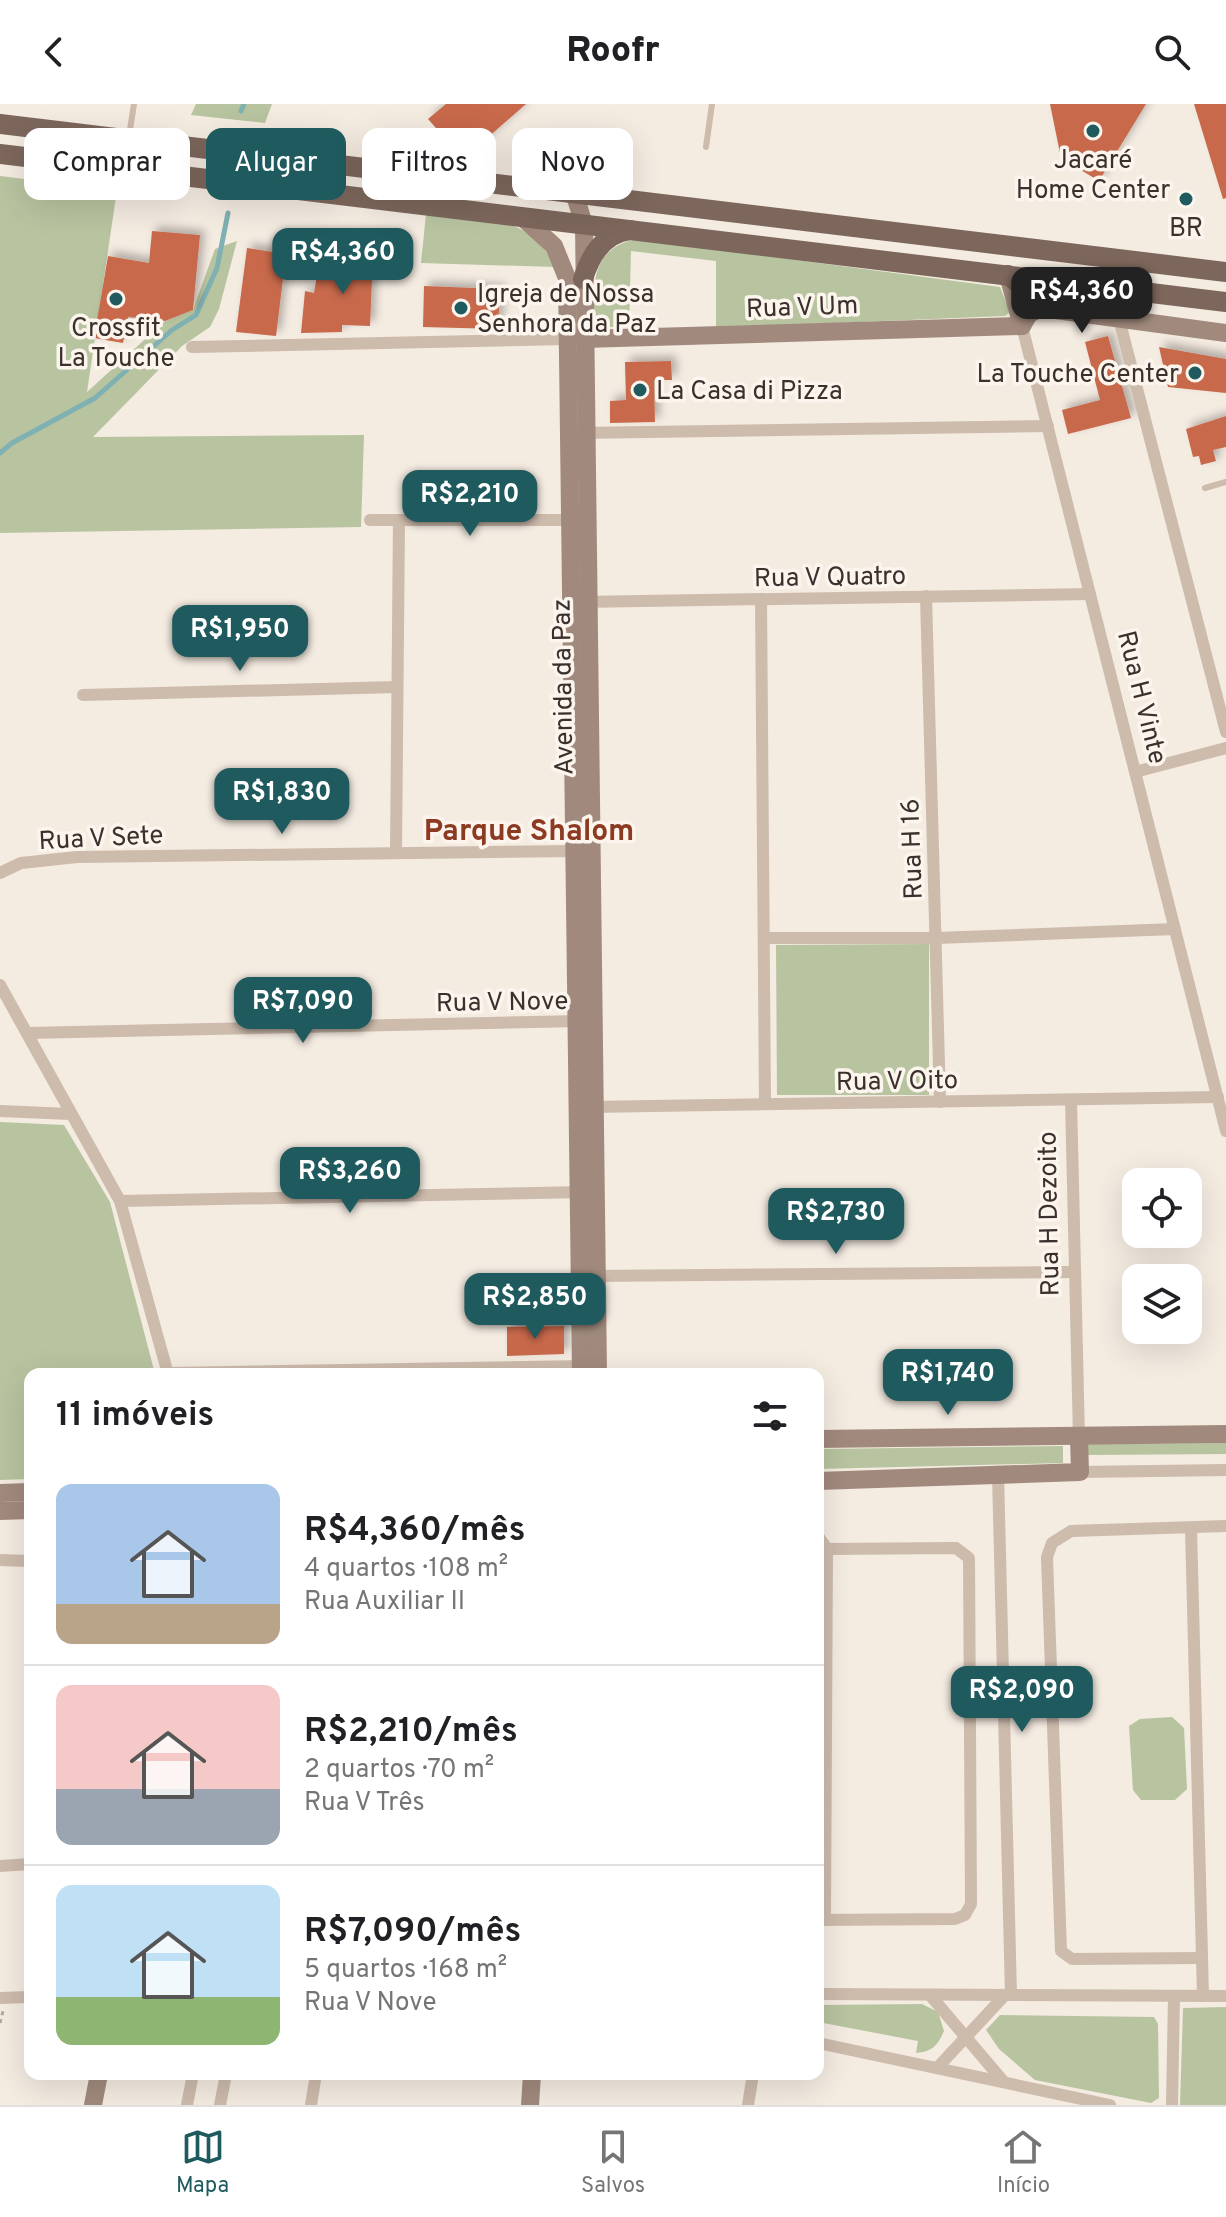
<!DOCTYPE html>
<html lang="pt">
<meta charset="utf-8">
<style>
:root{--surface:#fff;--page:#f6f6f6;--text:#202124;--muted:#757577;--line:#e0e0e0;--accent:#1f5a5e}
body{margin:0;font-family:Overpass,sans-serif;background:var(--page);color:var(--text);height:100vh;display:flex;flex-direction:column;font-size:30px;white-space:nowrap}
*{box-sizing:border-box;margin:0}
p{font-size:26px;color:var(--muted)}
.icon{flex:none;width:44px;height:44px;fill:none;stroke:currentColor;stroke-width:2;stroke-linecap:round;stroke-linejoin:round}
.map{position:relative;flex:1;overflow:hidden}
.panel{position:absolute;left:24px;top:1264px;width:800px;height:712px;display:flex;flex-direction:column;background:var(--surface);border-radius:16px;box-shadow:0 8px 32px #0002}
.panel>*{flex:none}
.hud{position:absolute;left:24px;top:24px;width:800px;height:72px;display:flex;gap:16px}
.buttons{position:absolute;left:1122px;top:1064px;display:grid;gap:16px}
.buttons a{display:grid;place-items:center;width:80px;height:80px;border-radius:16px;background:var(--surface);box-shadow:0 8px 32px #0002;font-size:40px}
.price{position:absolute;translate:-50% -68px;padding:0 18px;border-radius:16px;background:var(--accent);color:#fff;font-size:26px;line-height:52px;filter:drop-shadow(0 2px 4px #0008)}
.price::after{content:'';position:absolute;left:50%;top:48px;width:24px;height:18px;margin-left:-12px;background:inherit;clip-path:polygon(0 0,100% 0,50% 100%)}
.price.current{background:#222;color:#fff}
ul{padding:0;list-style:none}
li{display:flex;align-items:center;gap:24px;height:200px;padding:0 32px}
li+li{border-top:2px solid var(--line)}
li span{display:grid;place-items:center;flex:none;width:224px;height:160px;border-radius:16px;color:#555}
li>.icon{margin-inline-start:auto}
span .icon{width:96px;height:96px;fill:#fffc;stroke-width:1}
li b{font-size:34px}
h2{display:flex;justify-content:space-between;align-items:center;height:96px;padding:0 32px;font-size:34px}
.tag{padding:0 28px;border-radius:16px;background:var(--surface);box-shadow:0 8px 32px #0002;font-size:28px;line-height:72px}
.tag.current{background:var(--accent);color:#fff}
header{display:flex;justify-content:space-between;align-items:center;height:104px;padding:0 32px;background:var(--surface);font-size:36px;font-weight:800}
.tabs{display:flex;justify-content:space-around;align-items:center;height:112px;border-top:2px solid var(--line);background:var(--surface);font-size:22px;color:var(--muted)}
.tabs a{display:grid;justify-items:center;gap:4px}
.tabs .current{color:var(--accent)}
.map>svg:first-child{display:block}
</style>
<header><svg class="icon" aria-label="back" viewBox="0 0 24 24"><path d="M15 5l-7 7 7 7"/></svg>Roofr<svg class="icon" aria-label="search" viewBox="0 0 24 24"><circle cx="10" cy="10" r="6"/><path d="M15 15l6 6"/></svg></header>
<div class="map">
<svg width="1226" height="2001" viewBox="0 0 1226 2001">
<defs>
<filter id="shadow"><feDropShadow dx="5" dy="-5" stdDeviation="4" flood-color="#0004"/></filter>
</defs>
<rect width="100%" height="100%" fill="#f4ebe1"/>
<g fill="#b8c4a0">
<path d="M196,0H272L265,19L191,11Z"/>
<path d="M0,72L117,86L87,288L165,217L193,206L215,145L237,137L219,205L210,223L182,242L93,333L364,331L361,423L0,429Z"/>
<path d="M426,110C482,116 526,107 556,163L421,159Z"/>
<path d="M637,135L1000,183L1010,208L1005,212L716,224V157L631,147L629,223H601C593,214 594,205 594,194C594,161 604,142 637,135Z"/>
<path d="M929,840V991H777L776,841Z"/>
<path d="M0,1018L64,1021L110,1098L155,1270H30V1375L0,1376Z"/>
<path d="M1226,1339V1350L1087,1351L1088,1340Z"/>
<path d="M1063,1342V1359L818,1365V1345Z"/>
<path d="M1172,1613L1184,1624L1187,1685L1175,1696H1141L1133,1686L1129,1622L1140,1615Z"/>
<path d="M922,1900L938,1908L944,1927C938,1941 932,1948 916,1949L918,1937L818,1918V1901Z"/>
<path d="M1226,1903V2001H1180L1183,1904Z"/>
<path d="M1000,1911L1154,1913L1158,1920L1159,1994L1151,1999L1035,1976L999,1945L986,1926Z"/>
</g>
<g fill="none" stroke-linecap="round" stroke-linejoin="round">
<g stroke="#7fb0b2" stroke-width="5">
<path d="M241,7L244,0"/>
<path d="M0,349L12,339L95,294L172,226L196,211L217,164L228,109"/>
</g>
</g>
<g fill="#c8694b" filter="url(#shadow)">
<path d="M446,0H526L463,55L428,15Z"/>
<path d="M1050,0H1146L1099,77L1061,54Z"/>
<path d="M1194,0H1226V94L1223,95Z"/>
<path d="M152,127L200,131L193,206L165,217L128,213L123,239L94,234L108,152L149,159Z"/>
<path d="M247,144L286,150L276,232L236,228Z"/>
<path d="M353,157L393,158V175L372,176L370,222L342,221V228L301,229L305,187L314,189L319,159L352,165Z"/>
<path d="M424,182L500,185L498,225L423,223Z"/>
<path d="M1108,232L1131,314L1068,330L1062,306L1100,296L1085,238Z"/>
<path d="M1159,243L1226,255V289L1168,283Z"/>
<path d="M671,257L672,276H654L655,318L610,319V297L626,296L625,258Z"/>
<path d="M1226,312V343L1213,346L1216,357L1201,361L1199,352L1193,353L1186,325Z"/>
<path d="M564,1222V1250L507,1252V1223Z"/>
</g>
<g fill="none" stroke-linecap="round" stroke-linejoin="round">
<path stroke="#b9a596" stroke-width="3" stroke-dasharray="4 4" stroke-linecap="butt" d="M0,1919L3,1907"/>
<g stroke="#cdbbac" stroke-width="6">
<path d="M129,32L134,0"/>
<path d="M706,43L712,0"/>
<path d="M1205,384L1226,378"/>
</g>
<g stroke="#cdbbac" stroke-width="12">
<path d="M1122,185L1119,215L1226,628"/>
<path d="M1022,222L1226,1027"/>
<path d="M192,243L567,235"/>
<path d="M579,329L1048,322"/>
<path d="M370,416H575"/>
<path d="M926,492L940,998"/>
<path d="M761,495L765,1000"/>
<path d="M581,498L1090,490"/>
<path d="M83,591L397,583"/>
<path d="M1135,668L1226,644"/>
<path d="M396,748L399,416"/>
<path d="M0,769L21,759L77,753L578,747"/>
<path d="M764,834H936L1175,825"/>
<path d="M0,881L120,1097L168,1270"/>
<path d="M28,929L581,917"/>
<path d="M1071,996L1079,1333"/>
<path d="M589,1003L1218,993"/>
<path d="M0,1007L71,1010"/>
<path d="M120,1097L585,1088"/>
<path d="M591,1172L1075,1168"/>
<path d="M168,1269L588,1262"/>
<path d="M1080,1368L1226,1366"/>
<path d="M998,1370L1011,1891"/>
<path d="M1191,1424L1203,1892"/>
<path d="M818,1432L827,1445L825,1816"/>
<path d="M0,1456L30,1457"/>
<path d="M0,1762L30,1760"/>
<path d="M818,1816L955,1815L965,1811L971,1800L969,1454L956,1444L827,1445"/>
<path d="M1201,1854L1072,1855L1061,1847L1047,1453L1052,1439L1071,1427L1226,1422"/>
<path d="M818,1890L1226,1892"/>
<path d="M930,1891L1003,1977"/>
<path d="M0,1894L30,1893"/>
<path d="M818,1939L1110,2001"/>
<path d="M938,1963L1005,1891"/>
<path d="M187,2001L193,1970"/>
<path d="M220,2001L226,1970"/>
<path d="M311,2001L316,1970"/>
<path d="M748,2001L753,1970"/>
<path d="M1172,2001L1174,1892"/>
</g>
<g stroke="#a18a7d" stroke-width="18">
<path d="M574,89L584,120L598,1270"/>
<path d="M522,113L554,142L567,174L581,1270"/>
<path d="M1008,171L1022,222"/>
<path d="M1022,222L1029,210L1041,204L1226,229"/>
<path d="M583,235L1022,222"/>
<path d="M818,1335L1226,1330"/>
<path d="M818,1377L1080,1368L1079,1333"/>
<path d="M0,1389L30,1388"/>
<path d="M0,1407L30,1406"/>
<path d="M93,2001L99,1970"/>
<path d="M530,2001L532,1970"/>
</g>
<g stroke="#7d675c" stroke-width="20">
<path d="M0,20L1226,168"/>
<path d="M0,50L1226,198"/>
<path d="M1008,171L1051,205"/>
<path d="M583,175C590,152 604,129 630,126"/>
</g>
</g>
<g fill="#1f5a5e" stroke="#fbf5ee" stroke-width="3">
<circle cx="1093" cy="27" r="8"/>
<circle cx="1186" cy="95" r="8"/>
<circle cx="116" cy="195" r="8"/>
<circle cx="461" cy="204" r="8"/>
<circle cx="1195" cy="269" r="8"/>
<circle cx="640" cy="286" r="8"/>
</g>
<g text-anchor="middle" stroke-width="7" stroke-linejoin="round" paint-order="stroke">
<g font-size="26" fill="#3b302b" stroke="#fbf5ee">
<text x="1093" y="64">Jacaré<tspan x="1093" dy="30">Home Center</tspan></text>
<text x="1186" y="132">BR</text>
<text x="477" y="198" text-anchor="start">Igreja de Nossa<tspan x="477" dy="30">Senhora da Paz</tspan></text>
<text x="116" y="232">Crossfit<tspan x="116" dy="30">La Touche</tspan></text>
<text x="1179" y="278" text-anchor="end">La Touche Center</text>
<text x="656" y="295" text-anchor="start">La Casa di Pizza</text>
</g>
<g font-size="26" fill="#3b302b" stroke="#fbf5ee">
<text transform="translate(802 202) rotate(-2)" y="9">Rua V Um</text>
<text transform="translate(830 472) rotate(-1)" y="9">Rua V Quatro</text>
<text transform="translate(562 583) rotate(-91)" y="9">Avenida da Paz</text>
<text transform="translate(1143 593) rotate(76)" y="9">Rua H Vinte</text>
<text transform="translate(101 733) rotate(-3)" y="9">Rua V Sete</text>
<text transform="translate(911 745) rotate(-92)" y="9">Rua H 16</text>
<text transform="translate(502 897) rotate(-1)" y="9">Rua V Nove</text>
<text transform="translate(897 976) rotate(-1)" y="9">Rua V Oito</text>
<text transform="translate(1048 1110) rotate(-91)" y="9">Rua H Dezoito</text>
</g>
<g font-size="30" font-weight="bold" fill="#8c3b22" stroke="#fbf5ee">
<text x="529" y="736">Parque Shalom</text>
</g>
</g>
</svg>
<div class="buttons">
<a><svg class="icon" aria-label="locate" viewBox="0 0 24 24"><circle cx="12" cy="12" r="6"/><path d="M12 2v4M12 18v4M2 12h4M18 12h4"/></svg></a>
<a><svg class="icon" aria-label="layers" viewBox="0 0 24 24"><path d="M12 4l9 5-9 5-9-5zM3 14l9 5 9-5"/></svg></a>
</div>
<b class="price" style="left:343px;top:192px">R$4,360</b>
<b class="price current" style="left:1082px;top:231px">R$4,360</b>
<b class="price" style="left:470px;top:434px">R$2,210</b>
<b class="price" style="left:240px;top:569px">R$1,950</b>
<b class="price" style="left:282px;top:732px">R$1,830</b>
<b class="price" style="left:303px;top:941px">R$7,090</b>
<b class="price" style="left:350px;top:1111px">R$3,260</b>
<b class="price" style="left:836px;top:1152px">R$2,730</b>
<b class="price" style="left:535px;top:1237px">R$2,850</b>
<b class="price" style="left:948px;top:1313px">R$1,740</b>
<b class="price" style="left:1022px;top:1630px">R$2,090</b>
<div class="hud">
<a class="tag">Comprar</a>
<a class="tag current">Alugar</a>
<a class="tag">Filtros</a>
<a class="tag">Novo</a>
</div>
<section class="panel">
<h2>11 imóveis<svg class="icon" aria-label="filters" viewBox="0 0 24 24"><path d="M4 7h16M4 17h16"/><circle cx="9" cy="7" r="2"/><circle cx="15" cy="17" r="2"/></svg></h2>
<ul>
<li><span style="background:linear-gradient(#a9c7e8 75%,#b9a48a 0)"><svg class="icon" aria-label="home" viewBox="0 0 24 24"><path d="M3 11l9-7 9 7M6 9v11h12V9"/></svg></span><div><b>R$4,360/mês</b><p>4 quartos · 108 m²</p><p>Rua Auxiliar II</p></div></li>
<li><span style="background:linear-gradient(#f6c9c9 65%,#9aa5b1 0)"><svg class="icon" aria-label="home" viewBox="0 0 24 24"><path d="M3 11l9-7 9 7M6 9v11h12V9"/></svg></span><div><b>R$2,210/mês</b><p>2 quartos · 70 m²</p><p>Rua V Três</p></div></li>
<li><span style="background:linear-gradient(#bfe0f5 70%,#8fb573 0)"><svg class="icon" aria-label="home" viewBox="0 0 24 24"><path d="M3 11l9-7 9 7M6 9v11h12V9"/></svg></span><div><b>R$7,090/mês</b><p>5 quartos · 168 m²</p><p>Rua V Nove</p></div></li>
</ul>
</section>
</div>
<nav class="tabs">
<a class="current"><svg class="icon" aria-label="map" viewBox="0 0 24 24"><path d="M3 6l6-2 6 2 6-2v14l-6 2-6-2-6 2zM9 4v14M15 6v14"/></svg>Mapa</a>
<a><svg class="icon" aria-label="saved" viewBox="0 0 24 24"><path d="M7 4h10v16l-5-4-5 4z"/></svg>Salvos</a>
<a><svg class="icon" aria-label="home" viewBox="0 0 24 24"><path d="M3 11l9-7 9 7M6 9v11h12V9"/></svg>Início</a>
</nav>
